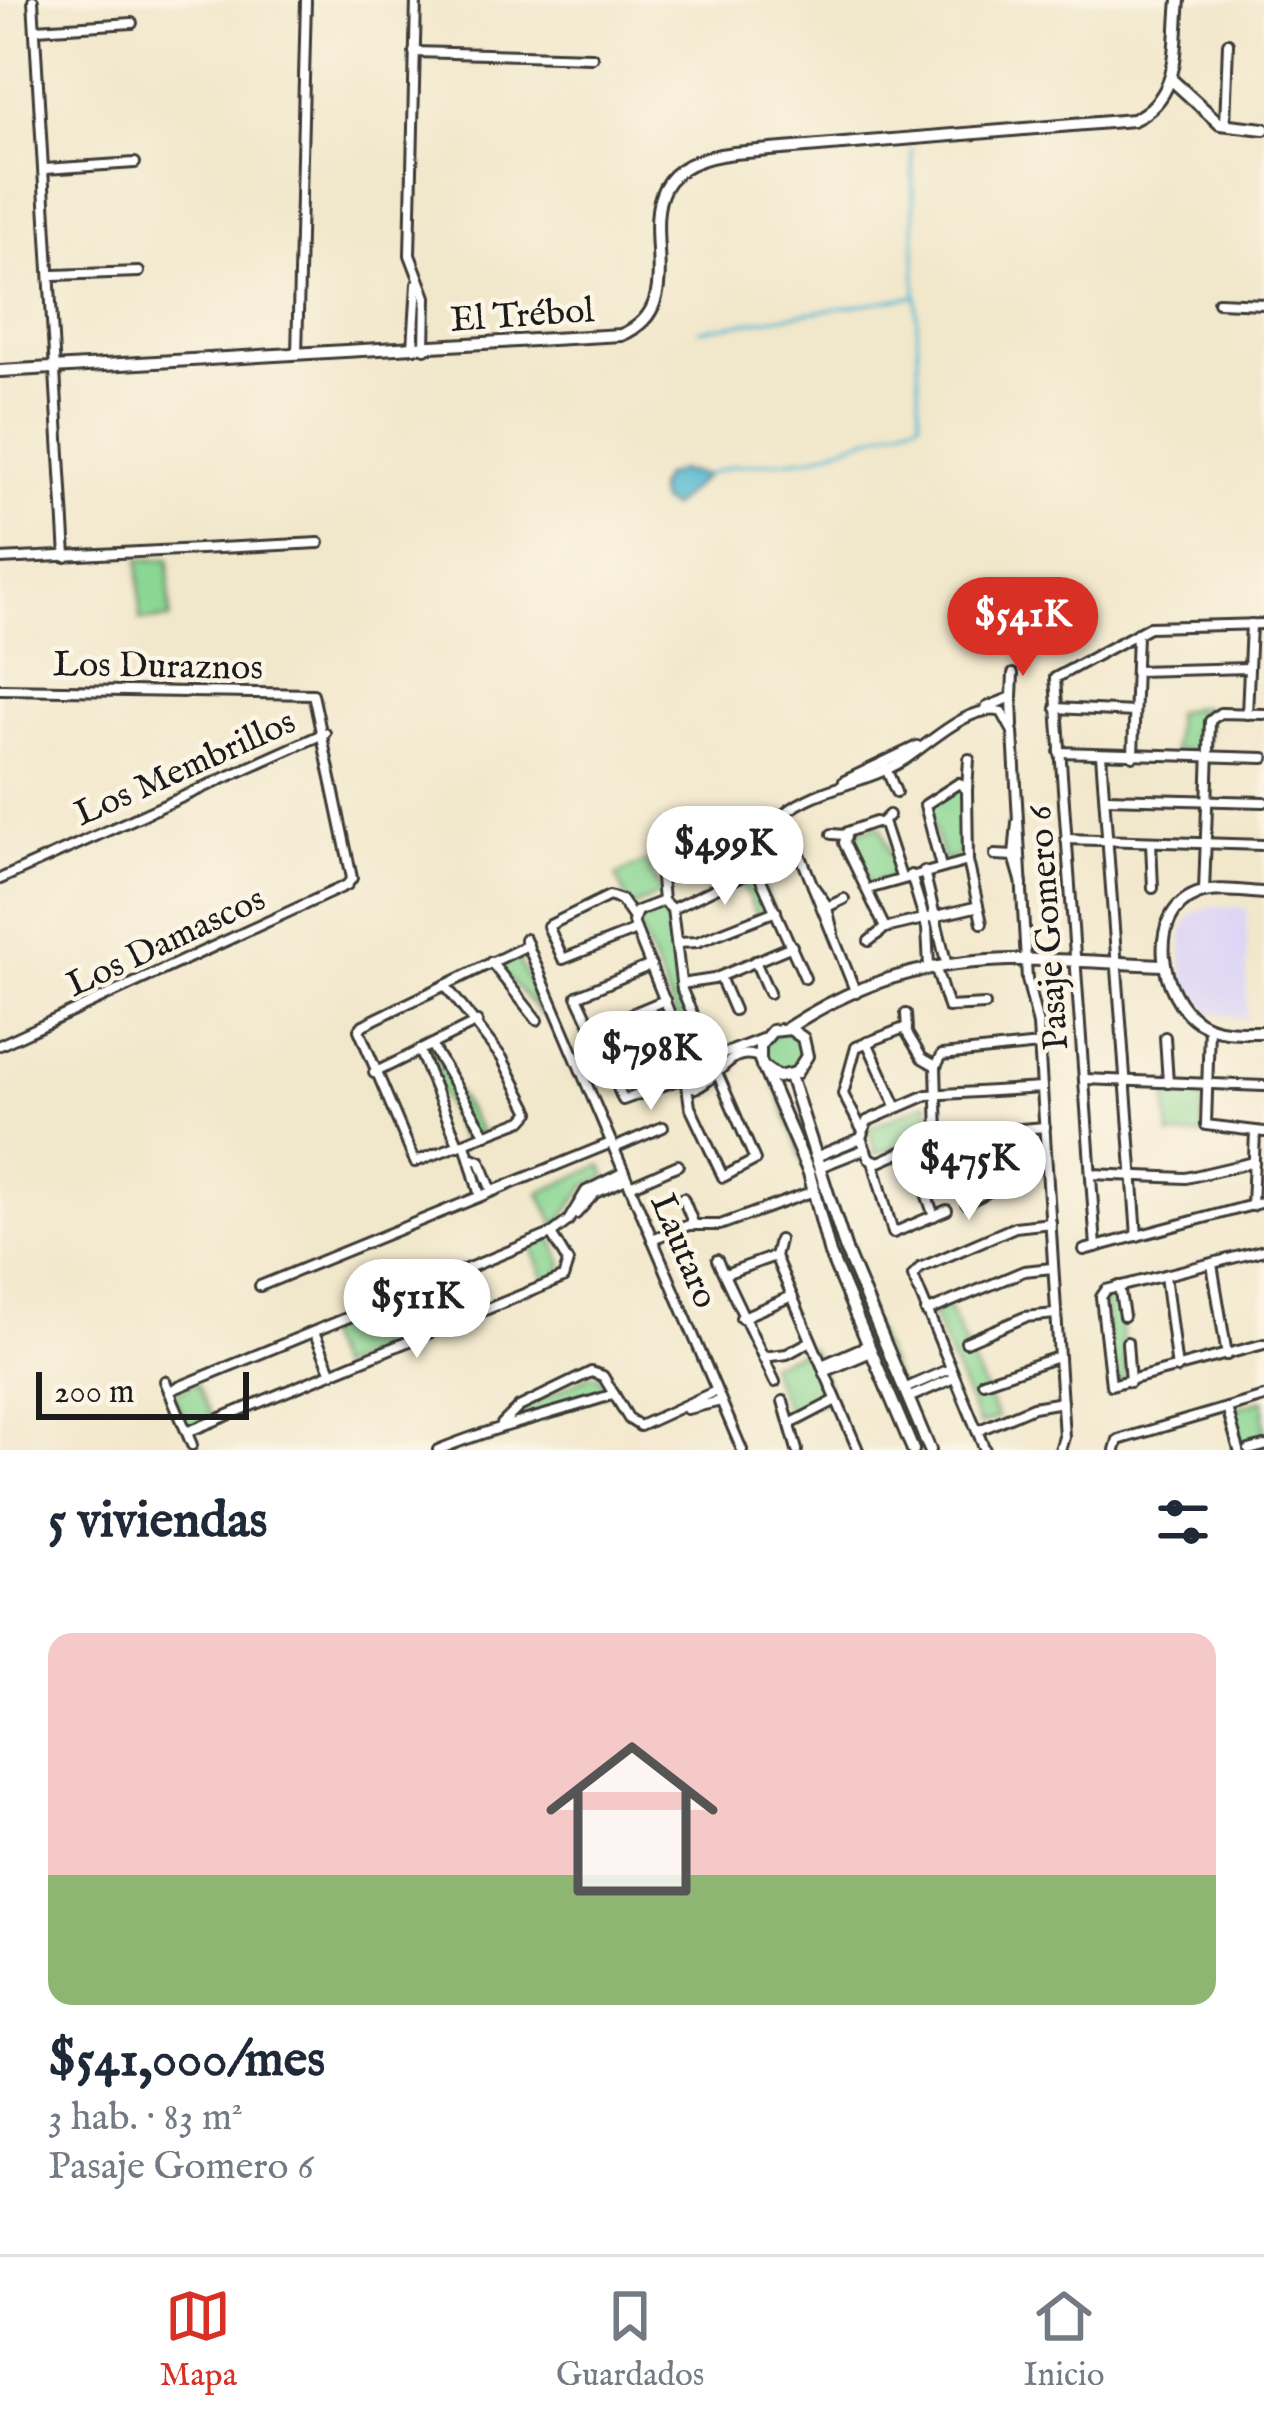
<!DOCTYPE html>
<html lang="es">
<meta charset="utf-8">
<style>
:root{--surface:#fff;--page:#f6f6f7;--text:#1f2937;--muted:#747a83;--line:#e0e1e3;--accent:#d93025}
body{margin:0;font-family:"IM FELL English",serif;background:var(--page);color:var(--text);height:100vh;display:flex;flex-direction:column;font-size:45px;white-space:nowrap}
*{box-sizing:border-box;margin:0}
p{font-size:39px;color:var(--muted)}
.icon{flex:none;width:66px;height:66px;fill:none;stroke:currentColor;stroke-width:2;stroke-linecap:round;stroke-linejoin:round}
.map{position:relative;height:1450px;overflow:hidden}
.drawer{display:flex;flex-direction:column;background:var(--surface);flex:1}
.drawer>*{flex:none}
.scale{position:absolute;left:36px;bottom:30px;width:213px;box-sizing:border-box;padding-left:12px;border:6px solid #1c1c1c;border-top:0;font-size:33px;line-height:42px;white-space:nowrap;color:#1c1c1c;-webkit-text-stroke:9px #fcf5e5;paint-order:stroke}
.price{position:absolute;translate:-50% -102px;padding:0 27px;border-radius:42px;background:#fff;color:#222;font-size:39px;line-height:78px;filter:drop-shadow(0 3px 6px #0008)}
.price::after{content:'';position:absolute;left:50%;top:72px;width:36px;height:27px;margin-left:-18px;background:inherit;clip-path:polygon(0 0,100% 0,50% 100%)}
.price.selected{background:var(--accent);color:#fff}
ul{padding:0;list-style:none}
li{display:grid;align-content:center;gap:24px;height:636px;padding:0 48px}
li+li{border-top:3px solid var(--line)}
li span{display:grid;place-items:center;height:372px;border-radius:24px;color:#555}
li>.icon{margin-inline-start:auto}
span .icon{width:216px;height:216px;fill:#fffc;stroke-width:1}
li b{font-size:51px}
h2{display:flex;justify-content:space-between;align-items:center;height:144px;padding:0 48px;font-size:51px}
.dock{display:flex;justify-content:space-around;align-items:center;height:168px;border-top:3px solid var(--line);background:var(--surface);font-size:33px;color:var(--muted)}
.dock a{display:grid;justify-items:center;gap:6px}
.dock .selected{color:var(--accent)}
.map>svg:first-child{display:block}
</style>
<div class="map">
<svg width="1264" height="1450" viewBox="0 0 1264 1450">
<rect width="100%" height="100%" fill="#fcf5e5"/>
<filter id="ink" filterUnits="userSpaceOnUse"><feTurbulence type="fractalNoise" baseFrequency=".00833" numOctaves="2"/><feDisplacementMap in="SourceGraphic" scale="24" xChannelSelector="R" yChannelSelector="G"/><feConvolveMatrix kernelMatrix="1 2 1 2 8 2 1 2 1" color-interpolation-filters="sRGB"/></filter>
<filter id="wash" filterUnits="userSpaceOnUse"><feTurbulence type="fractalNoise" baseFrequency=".004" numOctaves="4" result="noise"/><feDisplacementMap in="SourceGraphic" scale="48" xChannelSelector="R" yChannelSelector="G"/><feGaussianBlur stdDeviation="2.7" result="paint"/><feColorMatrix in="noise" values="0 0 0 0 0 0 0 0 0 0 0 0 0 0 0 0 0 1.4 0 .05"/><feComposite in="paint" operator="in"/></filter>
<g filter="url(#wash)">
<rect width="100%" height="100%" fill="#f1e7cb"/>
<path fill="#ddd5f6" d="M1212,906L1247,908V1018L1210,1013L1183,982L1182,932L1192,914Z"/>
<g fill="#8ad693" stroke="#537958" stroke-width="3">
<path d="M169,559L170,619L140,620L139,560Z"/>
<path d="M1202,706L1208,712L1205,751H1173L1175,712Z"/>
<path d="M959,786L964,793L965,854L944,861L927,806Z"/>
<path d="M875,826L881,827L897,875L871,883L848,842L852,833Z"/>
<path d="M646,861L662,893L631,908L616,876Z"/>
<path d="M757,871L772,908L756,915L741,881Z"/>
<path d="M667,908L677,984L701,1043L719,1065L711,1078L708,1072L695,1077L696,1083L687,1078L680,1025L637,923L643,913L646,918Z"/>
<path d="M517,956L542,1016L496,964Z"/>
<circle cx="783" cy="1053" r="20"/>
<path d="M430,1050L481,1132L461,1140L425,1052Z"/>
<path d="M775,1084L784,1085L814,1155L847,1265L926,1450H917L846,1283Z"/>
<path d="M1166,1085L1203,1088L1201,1136H1169Z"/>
<path d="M927,1102L933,1126L930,1135L875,1154L869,1128Z"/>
<path d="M602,1165L607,1176L586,1186L556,1227L540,1193Z"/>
<path d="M546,1239L554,1241L563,1264L558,1275L546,1281L531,1246Z"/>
<path d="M1118,1289L1126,1381H1111L1104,1294Z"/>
<path d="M948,1306L997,1418L979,1425L931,1313Z"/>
<path d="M365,1315L379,1350L336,1368L322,1333Z"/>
<path d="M811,1348L831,1395L818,1404L807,1402L790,1418L768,1364Z"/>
<path d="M590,1375L599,1376L606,1393L517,1419V1412Z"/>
<path d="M197,1383L212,1418L188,1428L173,1394Z"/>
<path d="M1264,1400V1440L1243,1447L1231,1409Z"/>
</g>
<path fill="#53b9d2" stroke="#386a77" stroke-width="3" d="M679,471L706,475L671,508L660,502L657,488L663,476Z"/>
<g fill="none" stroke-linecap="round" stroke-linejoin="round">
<g stroke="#53b9d2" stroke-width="3">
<path d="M699,330L916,296"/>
<path d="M706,475L732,466L809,458L920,420L912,150"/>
</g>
</g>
</g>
<g filter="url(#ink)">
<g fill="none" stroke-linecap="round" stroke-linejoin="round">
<defs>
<g id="street">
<path d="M33,0L66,557"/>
<path d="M416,0L410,255L426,297L425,349"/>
<path d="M36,29L132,23"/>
<path d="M414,52L592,57"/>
<path d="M1225,125L1228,43"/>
<path d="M45,169L135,163"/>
<path d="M54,275L139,272"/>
<path d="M1218,302L1264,304"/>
<path d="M413,347L417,284"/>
<path d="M297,354L306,0"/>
<path d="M0,559L319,543"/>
<path d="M1136,671L1249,668"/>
<path d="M0,689L313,694L352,878L347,885L0,1045"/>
<path d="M1012,697L1013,674"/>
<path d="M987,707L1012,697L1013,726"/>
<path d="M1056,708L1134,712"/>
<path d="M1247,714L1251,624"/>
<path d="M1059,752L1264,758"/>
<path d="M1101,754L1137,1236"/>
<path d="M1133,756L1137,633"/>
<path d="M885,766L896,792"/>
<path d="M844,781L917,746"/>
<path d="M967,790L969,759"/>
<path d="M1105,798L1264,802"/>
<path d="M765,818L784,814"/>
<path d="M1017,822L1014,856L1022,884"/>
<path d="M881,823L889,815"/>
<path d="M832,834L845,835"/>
<path d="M1066,839L1264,845"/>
<path d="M1151,842L1153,888"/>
<path d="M995,855L1015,856"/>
<path d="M941,867L925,805L959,783L967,790L968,861L982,923"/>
<path d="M924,871L946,962"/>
<path d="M911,875L927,928L929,966"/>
<path d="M0,879L325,733"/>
<path d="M813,886L826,904L833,932"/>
<path d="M868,889L968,861"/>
<path d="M1204,892L1210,721L1220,713L1264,714"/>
<path d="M663,901L661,878L665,871L741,835L805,978"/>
<path d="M672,909L756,869"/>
<path d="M823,909L844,899"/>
<path d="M633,917L621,900L609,896L548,926L563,959L636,930"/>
<path d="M885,928L844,843L847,832L875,822L884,825L901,877"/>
<path d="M525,939L742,1450"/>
<path d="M869,941L885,928L975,907"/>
<path d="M678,943L697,942L776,911"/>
<path d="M755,961L769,993"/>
<path d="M491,962L537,1020"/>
<path d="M651,965L577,996L593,1030L665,1000"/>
<path d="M935,966L948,1007L985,1005"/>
<path d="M720,977L734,1010"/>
<path d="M681,984L714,979L792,946"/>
<path d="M445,985L502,1058L530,1112L523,1120L415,1162L359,1030L363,1025L528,945"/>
<path d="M856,993L784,814C819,786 866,784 904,760C929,744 971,702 1002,712L1013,732L1027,979L1038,1025L1064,1437L1060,1450"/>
<path d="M906,1014L907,1029"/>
<path d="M1209,1027L1206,1125L1264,1132"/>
<path d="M1165,1037L1168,1083"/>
<path d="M867,1042L897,1108"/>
<path d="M678,1044L609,1067L623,1100L683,1078"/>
<path d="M431,1045L486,1135"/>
<path d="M419,1050L459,1146"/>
<path d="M718,1056L762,1039"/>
<path d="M723,1064L703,1039L682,990L672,909L663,901L637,911L633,922L676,1029L685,1084L696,1088C721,1078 729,1045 759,1057"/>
<path d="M374,1073L477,1022"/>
<path d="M1084,1079L1264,1086"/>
<path d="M687,1086L690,1107L723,1177L755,1160L719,1077"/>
<path d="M861,1128L843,1094L856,1047L904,1028L922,1058L936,1066"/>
<path d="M963,1133L968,1181L976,1195"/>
<path d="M938,1136L936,1066L942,1055L1039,1045"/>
<path d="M861,1138L869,1158L879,1162L938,1136L1045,1127"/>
<path d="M861,1138L867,1121L927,1095L1042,1088"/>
<path d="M465,1144L480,1196"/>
<path d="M614,1148L663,1127"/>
<path d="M911,1151L934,1216"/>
<path d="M818,1156L861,1138"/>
<path d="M470,1157L480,1161L492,1191"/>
<path d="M873,1161L893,1233L947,1210"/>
<path d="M822,1166L865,1149"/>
<path d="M1091,1174L1186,1178L1254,1162"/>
<path d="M630,1186L678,1165"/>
<path d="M683,1198L694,1225"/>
<path d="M966,1203L1009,1181L1006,1130"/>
<path d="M1252,1206L1255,1132"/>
<path d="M576,1214L595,1193L626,1179"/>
<path d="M652,1239L689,1225H720L814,1191"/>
<path d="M779,1240L775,1256L858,1450"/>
<path d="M1096,1247L1055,678L1149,627L1264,624"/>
<path d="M1084,1250L1264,1202"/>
<path d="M1264,1250L1106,1290L1101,1297L1111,1385L1264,1344"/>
<path d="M717,1260L775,1382"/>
<path d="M1212,1264L1227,1355"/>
<path d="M725,1274L775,1256"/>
<path d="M1165,1275L1177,1369"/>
<path d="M260,1286L611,1143"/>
<path d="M1119,1286L1124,1316"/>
<path d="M926,1312L1024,1271L1052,1268"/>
<path d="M741,1318L792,1296"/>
<path d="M314,1332L332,1373"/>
<path d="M966,1342L1025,1317L1055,1314"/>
<path d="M1127,1342L1130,1382"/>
<path d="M763,1357L787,1354L811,1341"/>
<path d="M822,1365L868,1345"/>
<path d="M824,1372L871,1352"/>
<path d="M165,1381L192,1445"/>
<path d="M983,1382L1058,1357"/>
<path d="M904,1389L950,1369"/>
<path d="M169,1391L551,1234L568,1221L586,1191L624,1172"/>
<path d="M908,1398L954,1378"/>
<path d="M783,1401L797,1450"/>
<path d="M1227,1408L1239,1450"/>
<path d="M687,1409L721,1401"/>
<path d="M502,1424L519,1407L591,1372L603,1376L629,1419L640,1426L716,1391"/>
<path d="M790,1424L836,1400"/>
<path d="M977,1431L1033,1407L1062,1402"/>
<path d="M187,1432L563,1278L568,1262L551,1234"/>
<path d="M438,1450C496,1426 554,1414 614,1394"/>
<path d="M985,1450L913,1276L920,1268L1015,1227L1051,1223"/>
<path d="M1115,1450L1118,1440L1264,1397"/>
<path d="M1249,1450L1264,1446"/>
</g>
<g id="secondary">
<path d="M1172,80L1220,124L1264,129"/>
<path d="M0,371L621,335C713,298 588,169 734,153L1133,120C1182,97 1174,47 1179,0"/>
<path d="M1264,893C1244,892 1217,887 1197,894C1145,914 1160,997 1199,1022C1219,1034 1242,1032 1264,1032"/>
<path d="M788,1028C915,943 1022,959 1165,965"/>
<path d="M762,1066L778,1077L796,1073L807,1056L803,1038L790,1029L772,1031L760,1045V1060L809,1173L830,1254L913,1450"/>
<path d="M790,1076L847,1253L930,1450"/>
</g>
</defs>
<use href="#street" stroke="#3c3a36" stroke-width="14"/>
<use href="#secondary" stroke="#3c3a36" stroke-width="16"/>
<use href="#street" stroke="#fff" stroke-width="8"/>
<use href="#secondary" stroke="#fff" stroke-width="10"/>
</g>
</g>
<g text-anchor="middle" stroke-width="9" stroke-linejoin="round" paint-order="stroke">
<g font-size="36" fill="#1c1c1c" stroke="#fcf5e5">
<text transform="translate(522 313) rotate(-4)" y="13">El Trébol</text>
<text transform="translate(158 664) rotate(1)" y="13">Los Duraznos</text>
<text transform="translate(184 766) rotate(-24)" y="13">Los Membrillos</text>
<text transform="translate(1046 928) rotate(-94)" y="13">Pasaje Gomero 6</text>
<text transform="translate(165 940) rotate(-25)" y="13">Los Damascos</text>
<text transform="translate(686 1250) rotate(67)" y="13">Lautaro</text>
</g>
</g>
</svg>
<div class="scale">200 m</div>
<b class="price selected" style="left:1023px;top:679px">$541K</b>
<b class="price" style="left:725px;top:908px">$499K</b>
<b class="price" style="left:651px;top:1113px">$798K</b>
<b class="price" style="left:969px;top:1223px">$475K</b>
<b class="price" style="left:417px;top:1361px">$511K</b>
</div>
<section class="drawer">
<h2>5 viviendas<svg class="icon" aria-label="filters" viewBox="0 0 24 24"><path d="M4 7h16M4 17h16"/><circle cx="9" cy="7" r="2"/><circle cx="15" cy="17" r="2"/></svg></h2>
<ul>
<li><span style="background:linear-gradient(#f6c9c9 65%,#8fb573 0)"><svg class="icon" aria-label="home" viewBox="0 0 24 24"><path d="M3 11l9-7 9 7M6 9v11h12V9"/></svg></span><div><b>$541,000/mes</b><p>3 hab. · 83 m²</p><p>Pasaje Gomero 6</p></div></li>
</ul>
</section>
<nav class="dock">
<a class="selected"><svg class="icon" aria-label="map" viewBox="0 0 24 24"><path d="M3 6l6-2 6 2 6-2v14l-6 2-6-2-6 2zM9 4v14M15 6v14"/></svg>Mapa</a>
<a><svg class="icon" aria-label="saved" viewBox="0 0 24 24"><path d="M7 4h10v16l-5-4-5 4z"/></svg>Guardados</a>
<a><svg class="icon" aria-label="home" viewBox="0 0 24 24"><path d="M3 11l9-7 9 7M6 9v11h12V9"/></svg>Inicio</a>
</nav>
